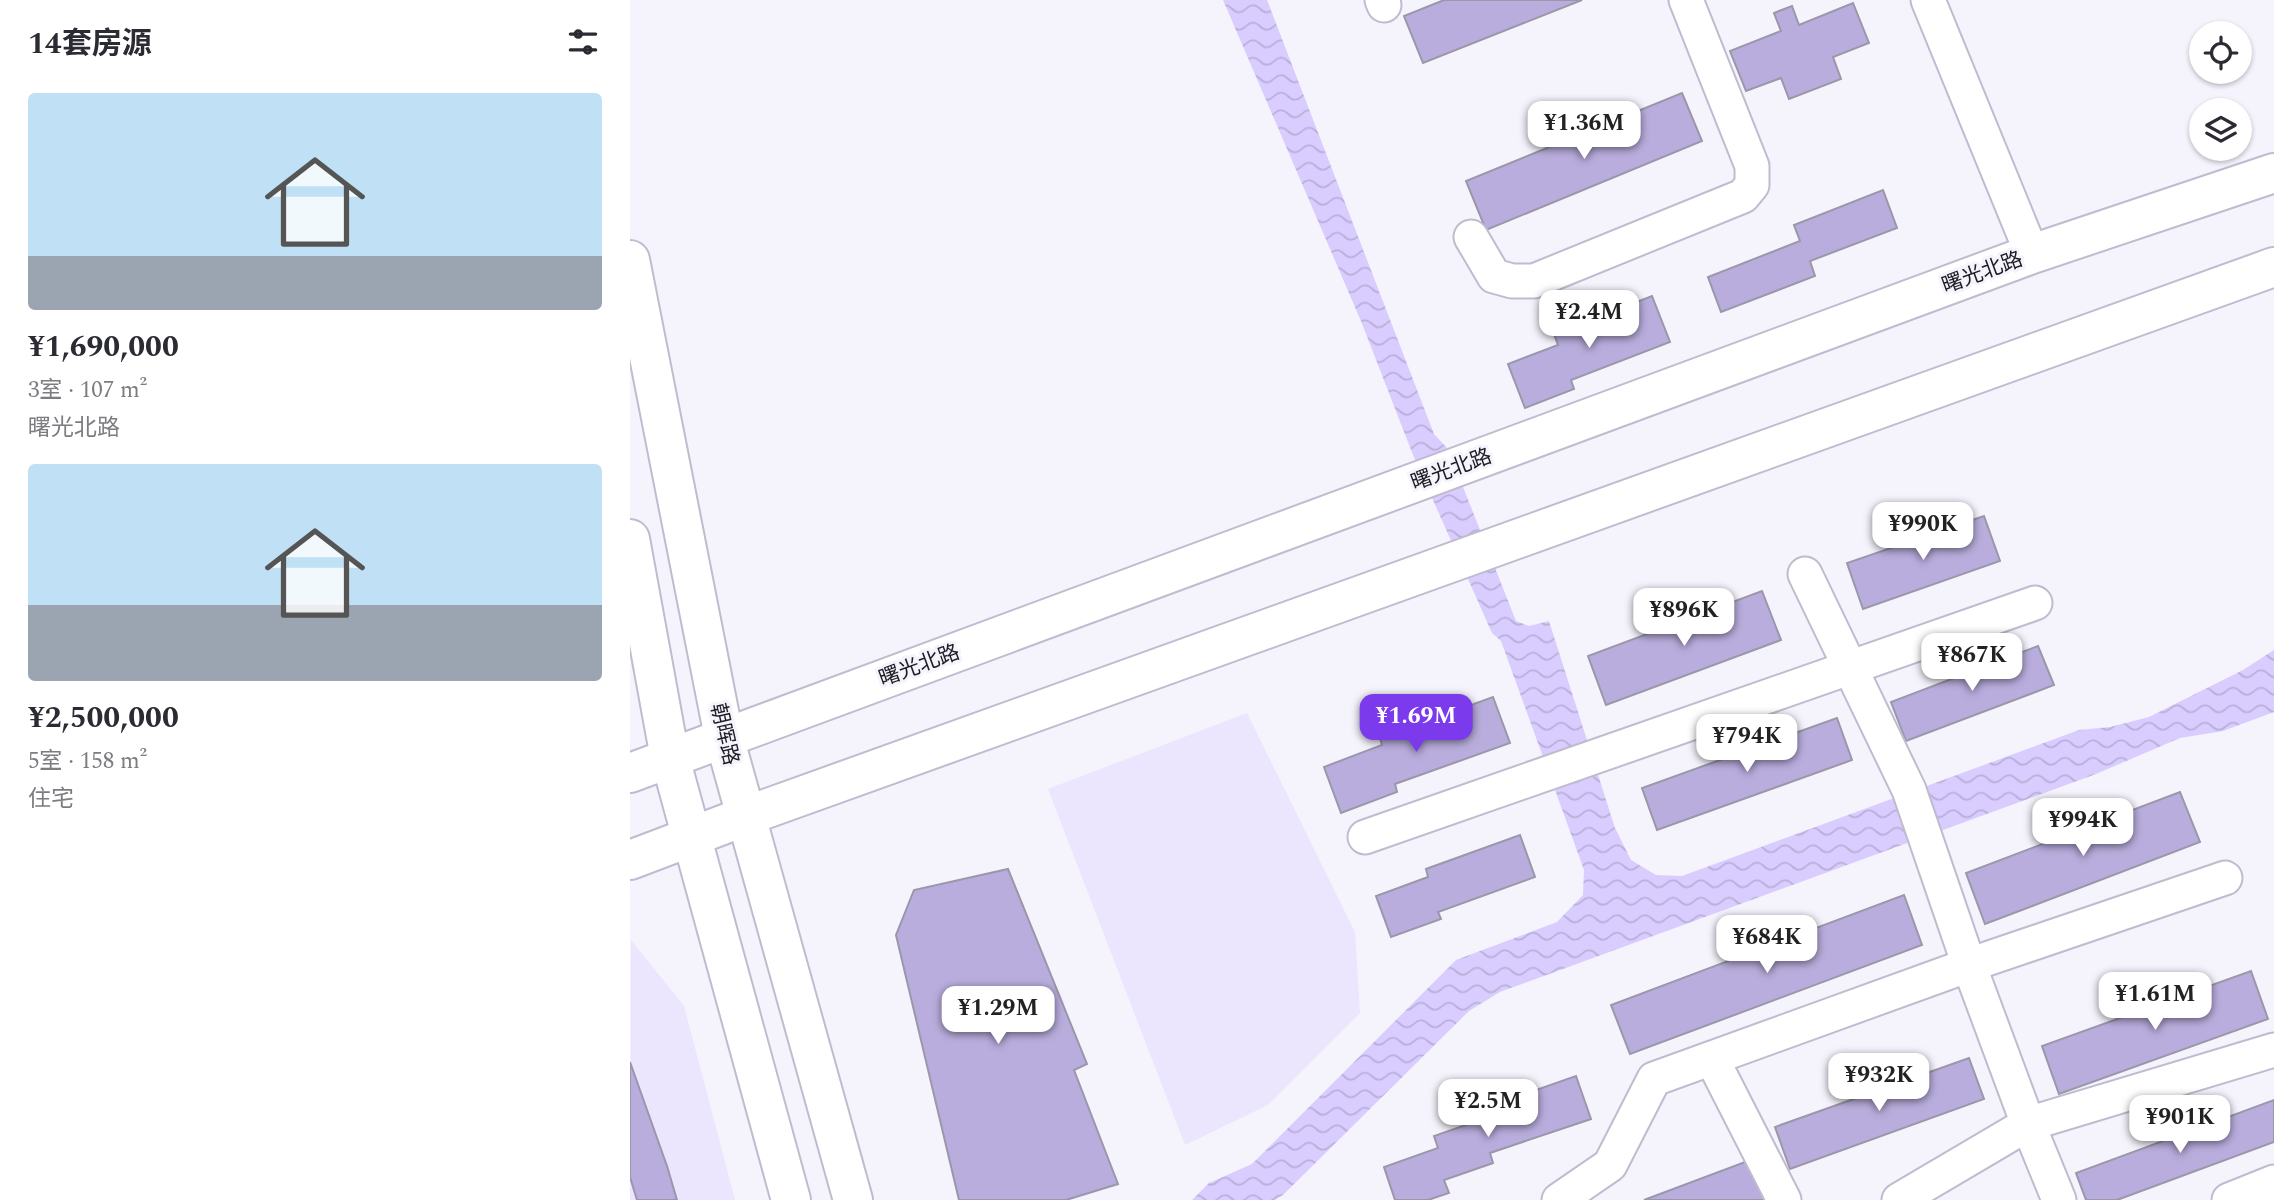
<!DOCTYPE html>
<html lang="zh">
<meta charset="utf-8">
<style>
:root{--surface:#fff;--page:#f7f7f7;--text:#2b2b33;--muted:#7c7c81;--accent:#7c3aed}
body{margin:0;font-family:Spectral,"Noto Sans SC",serif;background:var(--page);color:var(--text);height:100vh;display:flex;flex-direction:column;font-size:26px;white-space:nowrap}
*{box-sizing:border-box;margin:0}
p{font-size:23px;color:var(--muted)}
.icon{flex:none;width:38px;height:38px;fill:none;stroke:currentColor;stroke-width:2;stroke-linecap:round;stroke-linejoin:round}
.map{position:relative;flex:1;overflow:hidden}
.sheet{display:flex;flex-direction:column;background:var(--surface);width:630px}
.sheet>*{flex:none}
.controls{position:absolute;left:1559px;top:21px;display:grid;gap:14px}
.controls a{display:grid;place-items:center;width:63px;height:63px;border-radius:50%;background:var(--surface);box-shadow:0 2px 5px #0004;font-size:35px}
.price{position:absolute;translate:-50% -60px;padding:0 16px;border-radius:14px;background:#fff;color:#222;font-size:23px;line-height:46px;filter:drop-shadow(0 2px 4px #0008)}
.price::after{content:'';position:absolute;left:50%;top:42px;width:21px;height:16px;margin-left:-10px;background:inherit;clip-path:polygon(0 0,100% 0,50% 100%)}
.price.selected{background:var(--accent);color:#fff}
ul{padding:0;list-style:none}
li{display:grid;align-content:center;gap:14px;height:371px;padding:0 28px}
li span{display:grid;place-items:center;height:217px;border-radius:7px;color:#555}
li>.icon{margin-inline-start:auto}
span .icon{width:126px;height:126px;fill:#fffc;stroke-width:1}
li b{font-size:30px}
h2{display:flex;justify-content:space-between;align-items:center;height:84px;padding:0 28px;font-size:30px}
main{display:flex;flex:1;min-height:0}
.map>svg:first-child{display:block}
</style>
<main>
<section class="sheet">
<h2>14套房源<svg class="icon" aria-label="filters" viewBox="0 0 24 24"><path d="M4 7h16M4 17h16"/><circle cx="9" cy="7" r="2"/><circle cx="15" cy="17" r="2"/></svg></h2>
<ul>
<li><span style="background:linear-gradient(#bfe0f5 75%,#9aa5b1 0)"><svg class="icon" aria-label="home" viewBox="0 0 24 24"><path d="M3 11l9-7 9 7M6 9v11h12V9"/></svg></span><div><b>¥1,690,000</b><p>3室 · 107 m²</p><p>曙光北路</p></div></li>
<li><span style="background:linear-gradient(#bfe0f5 65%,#9aa5b1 0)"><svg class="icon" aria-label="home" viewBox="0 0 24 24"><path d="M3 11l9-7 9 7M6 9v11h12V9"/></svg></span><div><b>¥2,500,000</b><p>5室 · 158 m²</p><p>住宅</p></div></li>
</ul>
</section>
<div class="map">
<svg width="1644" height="1200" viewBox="0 0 1644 1200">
<defs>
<pattern id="water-waves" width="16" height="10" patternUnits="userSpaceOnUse" patternTransform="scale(1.75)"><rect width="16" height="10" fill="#d8cdfe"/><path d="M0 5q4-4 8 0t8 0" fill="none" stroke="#b9afd9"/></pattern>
</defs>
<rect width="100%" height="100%" fill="#f5f3fc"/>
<g fill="#ebe6fd">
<path d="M617,713L725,932L730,1013L638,1105L555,1145L418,789Z"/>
<path d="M1,940L54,1006L105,1200H0Z"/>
</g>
<path fill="url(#water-waves)" d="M593,0H637L804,434L818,449L886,621L899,626L919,621L985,828L1001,860L1026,875L1052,876L1449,730L1480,727L1519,717L1613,670L1644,650V712L1593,731L1550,738L1466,774L870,992L839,1011L653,1195L645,1200H562L579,1183L622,1164L826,960L927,922L953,895L954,870L871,641L862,633L783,455L731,321Z"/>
<g fill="#b9addd" stroke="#9b97aa" stroke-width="2">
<path d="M814,0H952L793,63L774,16Z"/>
<path d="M1223,3L1239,43L1203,57L1211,79L1159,99L1151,78L1116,91L1100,51L1151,31L1144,13L1162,6L1169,25Z"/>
<path d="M1052,93L1072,141L856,230L836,181Z"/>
<path d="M1253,190L1267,228L1180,261L1185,276L1091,312L1078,277L1170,241L1164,225Z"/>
<path d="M1022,296L1040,342L941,380L944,389L895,408L878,364L928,345L924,334Z"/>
<path d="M1354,516L1370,561L1233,609L1217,563Z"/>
<path d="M1132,591L1151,640L976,705L958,656Z"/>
<path d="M1408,646L1424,685L1276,741L1261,702Z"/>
<path d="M863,697L880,743L765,784L767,792L711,813L694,767L752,745L750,738Z"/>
<path d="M1207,718L1222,760L1027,830L1012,788Z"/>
<path d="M1550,792L1570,842L1355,924L1336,873Z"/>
<path d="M890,835L905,877L808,912L811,919L761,937L746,896L798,877L796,869Z"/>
<path d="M378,869L457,1064L444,1070L488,1184L436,1200H329L266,935L284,890Z"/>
<path d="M1274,895L1292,945L1000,1054L981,1005Z"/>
<path d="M1621,971L1638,1019L1429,1094L1412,1046Z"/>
<path d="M1339,1058L1354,1099L1160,1169L1145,1127Z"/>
<path d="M0,1062L37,1166L47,1200H7L0,1177Z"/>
<path d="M946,1076L961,1119L860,1153L863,1163L814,1180L819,1193L798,1200H765L754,1167L808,1148L804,1136L853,1119L849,1110Z"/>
<path d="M1644,1100V1142L1487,1200H1456L1446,1173Z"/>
<path d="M1123,1159L1138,1200H1014Z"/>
</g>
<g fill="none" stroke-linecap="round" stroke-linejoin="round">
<defs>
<g id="minor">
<path d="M752,0L754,5"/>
<path d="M1298,0L1402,254"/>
<path d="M841,237L864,276L882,281H904L1113,196L1122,185V166L1056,0"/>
<path d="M1175,574L1279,790L1339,965L1398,1124L1429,1200"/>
<path d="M735,837L1405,603"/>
<path d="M1082,1059L1154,1200"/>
<path d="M929,1200L980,1165L1024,1079L1339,965L1595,878"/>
<path d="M1269,1200L1398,1124L1644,1050"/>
<path d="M1599,1200L1644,1182"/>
</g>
<g id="major">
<path d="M0,260L94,737L223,1200"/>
<path d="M0,539L40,758L161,1200"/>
<path d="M0,773L1402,254L1644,173"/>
<path d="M0,860L116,816L1644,267"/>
</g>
</defs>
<use href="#minor" stroke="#c0bbcf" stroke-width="37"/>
<use href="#major" stroke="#c0bbcf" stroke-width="42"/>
<use href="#minor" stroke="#fff" stroke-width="33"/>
<use href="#major" stroke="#fff" stroke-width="38"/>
</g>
<g text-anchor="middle" stroke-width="6" stroke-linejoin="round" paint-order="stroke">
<g font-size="21" fill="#1d1c23" stroke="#f5f3fc">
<text transform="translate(1352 272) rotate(-20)" y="7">曙光北路</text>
<text transform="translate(821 469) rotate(-20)" y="7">曙光北路</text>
<text transform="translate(289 665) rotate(-20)" y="7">曙光北路</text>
<text transform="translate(95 734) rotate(77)" y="7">朝晖路</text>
</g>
</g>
</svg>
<div class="controls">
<a><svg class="icon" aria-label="locate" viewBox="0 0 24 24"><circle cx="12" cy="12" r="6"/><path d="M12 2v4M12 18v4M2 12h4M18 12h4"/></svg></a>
<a><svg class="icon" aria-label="layers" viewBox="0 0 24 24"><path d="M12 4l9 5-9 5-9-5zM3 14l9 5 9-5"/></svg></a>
</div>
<b class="price" style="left:954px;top:161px">¥1.36M</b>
<b class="price" style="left:959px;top:350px">¥2.4M</b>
<b class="price" style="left:1293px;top:562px">¥990K</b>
<b class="price" style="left:1054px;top:648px">¥896K</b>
<b class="price" style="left:1342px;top:693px">¥867K</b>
<b class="price selected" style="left:786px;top:754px">¥1.69M</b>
<b class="price" style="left:1117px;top:774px">¥794K</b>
<b class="price" style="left:1453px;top:858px">¥994K</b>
<b class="price" style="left:1137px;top:975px">¥684K</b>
<b class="price" style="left:1525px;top:1032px">¥1.61M</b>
<b class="price" style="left:368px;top:1046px">¥1.29M</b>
<b class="price" style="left:1249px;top:1113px">¥932K</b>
<b class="price" style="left:858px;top:1139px">¥2.5M</b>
<b class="price" style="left:1550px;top:1155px">¥901K</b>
</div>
</main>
